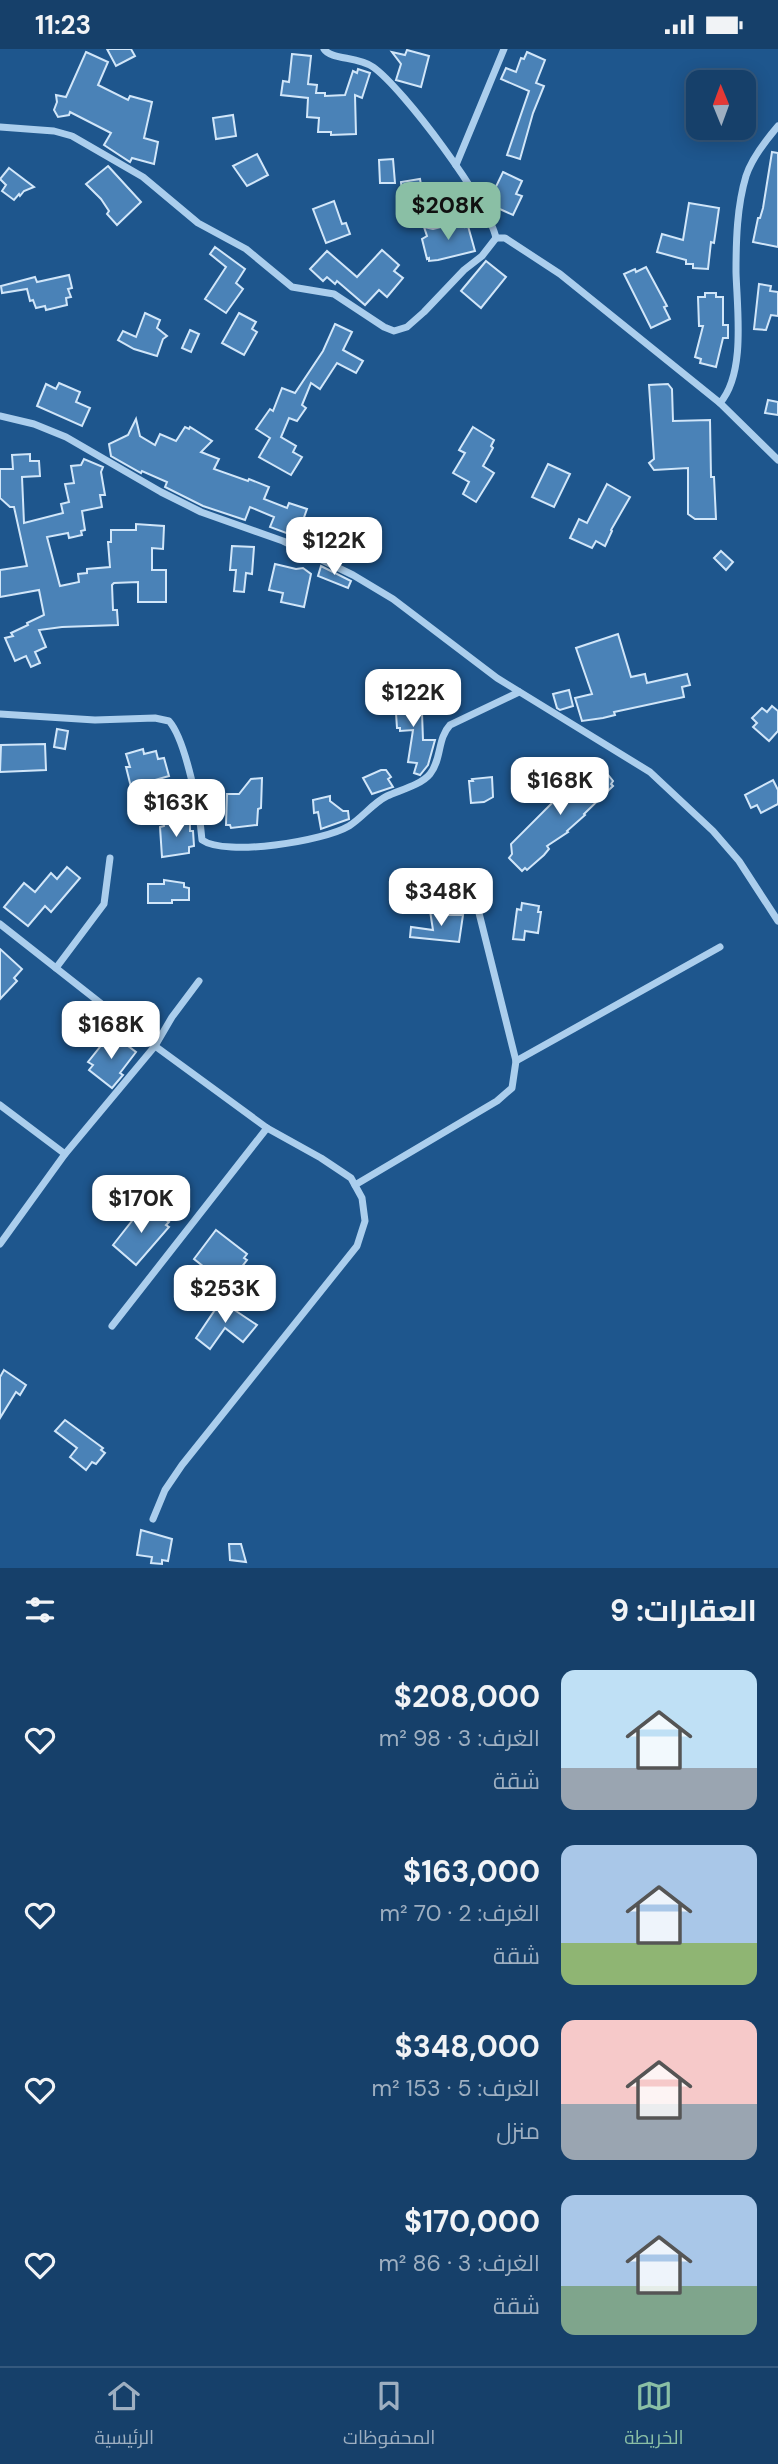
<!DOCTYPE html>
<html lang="ar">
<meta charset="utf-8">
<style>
:root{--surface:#16406a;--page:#234b72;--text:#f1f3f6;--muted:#9eafc1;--line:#35597e;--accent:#8abfa5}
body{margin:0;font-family:"DM Sans",Cairo,sans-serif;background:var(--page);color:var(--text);direction:rtl;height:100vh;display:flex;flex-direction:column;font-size:26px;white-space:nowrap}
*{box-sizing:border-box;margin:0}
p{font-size:23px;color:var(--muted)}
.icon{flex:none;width:38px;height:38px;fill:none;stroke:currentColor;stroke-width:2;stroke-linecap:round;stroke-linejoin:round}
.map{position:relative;height:1519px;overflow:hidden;direction:ltr}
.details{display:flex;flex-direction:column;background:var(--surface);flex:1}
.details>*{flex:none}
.needle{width:46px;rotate:359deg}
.controls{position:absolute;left:686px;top:21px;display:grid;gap:14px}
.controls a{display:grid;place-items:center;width:70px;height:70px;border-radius:14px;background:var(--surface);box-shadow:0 4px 18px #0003,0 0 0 2px var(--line);font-size:35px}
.price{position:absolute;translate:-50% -60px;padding:0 16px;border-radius:14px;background:#fff;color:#222;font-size:23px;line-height:46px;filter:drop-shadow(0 2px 4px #0008)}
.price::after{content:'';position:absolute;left:50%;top:42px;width:21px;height:16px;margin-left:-10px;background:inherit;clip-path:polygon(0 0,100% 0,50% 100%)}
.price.current{background:var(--accent);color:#111}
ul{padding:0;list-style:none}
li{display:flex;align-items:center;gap:21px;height:175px;padding:0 21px}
li span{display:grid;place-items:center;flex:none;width:196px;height:140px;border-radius:14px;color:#555}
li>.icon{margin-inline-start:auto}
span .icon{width:84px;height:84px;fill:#fffc;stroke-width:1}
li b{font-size:30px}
h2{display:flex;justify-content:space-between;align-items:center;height:84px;padding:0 21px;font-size:30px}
.status{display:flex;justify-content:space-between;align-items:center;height:49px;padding:0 35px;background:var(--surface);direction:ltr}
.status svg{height:19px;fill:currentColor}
.dock{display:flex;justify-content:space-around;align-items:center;height:98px;border-top:2px solid var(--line);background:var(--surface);font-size:19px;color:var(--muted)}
.dock a{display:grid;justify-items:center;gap:4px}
.dock .current{color:var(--accent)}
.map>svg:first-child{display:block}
</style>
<div class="status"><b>11:23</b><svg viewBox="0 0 49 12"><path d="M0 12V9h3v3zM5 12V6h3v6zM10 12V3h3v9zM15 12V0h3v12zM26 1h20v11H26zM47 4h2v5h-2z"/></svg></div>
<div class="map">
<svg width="778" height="1519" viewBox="0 0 778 1519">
<rect width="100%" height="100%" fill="#1e568d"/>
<g fill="#4a82b7" stroke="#d1e6f9" stroke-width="2">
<path d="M107,0H131L135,7L116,17Z"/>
<path d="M407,1L429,7L421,38L396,31L401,15L392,3L405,6Z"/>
<path d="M86,3L108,13L98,36L128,51L130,47L152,53L144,89L158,93L154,115L132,109L130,113L104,96L111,84L70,63L69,66L58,68L54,61L57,53L56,46L66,48Z"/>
<path d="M527,3L545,11L536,34L544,37L533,64L520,110L507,106L529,42L501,30L506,19L516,23L521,9L524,10Z"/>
<path d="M292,5L311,7L308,35L317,36L316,44H325V47L345,46L353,22L357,24L358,20L370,24L362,49L355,46L356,85L331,86V83H318L319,69L307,68L308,49L281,46L283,32L289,33Z"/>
<path d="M233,66L236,87L216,90L213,69Z"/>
<path d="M772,103L778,104V198L753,193L758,169H760L763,159Z"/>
<path d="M257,105L268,126L247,137L233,117Z"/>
<path d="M393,110L395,134H380L379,111Z"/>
<path d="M108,117L141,153L117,176L107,165L109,162L101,150L86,135Z"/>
<path d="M9,119L34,138L24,142L20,147L19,145L14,151L2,142L6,136L0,130Z"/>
<path d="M503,123L522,132L516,145L522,147L513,166L493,157L495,153L490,150Z"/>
<path d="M420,130L423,147L403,150L401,133Z"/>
<path d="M334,152L342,175L346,174L350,185L326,194L313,160Z"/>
<path d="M689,154L719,159L714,194L711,193L708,220L693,219V215H686V211L657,203L662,185L683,191Z"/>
<path d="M463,169L465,178L468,177L475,202L438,211L429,212V209L427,210L422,190L427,187L424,178L433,180L457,174Z"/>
<path d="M215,198L245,220L236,234L243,240L226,264L205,250L226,218L210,205Z"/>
<path d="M382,201L399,216L394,222L403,229L387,248L379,241L365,256L337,232L335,235L327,228L323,232L310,220L327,202L357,228Z"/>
<path d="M486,212L506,228L481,259L461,242Z"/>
<path d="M646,218L667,257L664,258L670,270L651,279L624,225L635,220L636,223Z"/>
<path d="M69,226L72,239L68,240L71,248L66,249L67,256L46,261L45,257L36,259L33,251L30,252L27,240L2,244L1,237L35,228L37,233Z"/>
<path d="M759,235L771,237L770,242L778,243V267L771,266L766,281L754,280Z"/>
<path d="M705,244H716V248H723V276H728V289H723L716,318L700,314L701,310L695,308L703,277H699L698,248H705Z"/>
<path d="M145,264L160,271L157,279L167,287L163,290L157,307L134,300L118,291L123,282L136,288Z"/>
<path d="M239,264L256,273L252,280L257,283L244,306L222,294Z"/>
<path d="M335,275L352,283L343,301L363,312L356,324L337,314L320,340L311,334L302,356L306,359L297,372L289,369L281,388L296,397L293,403L302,408L291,426L259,408L270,389L256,380L270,360L273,362L282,339L295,344L323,302Z"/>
<path d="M190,281L199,285L191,303L182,299Z"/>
<path d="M59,334L80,343L76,353L90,359L82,377L37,357L46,335L56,340Z"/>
<path d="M668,335L672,340L673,372L710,371L711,428H714L716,470H695L688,465V419L654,421L649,414L654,410L649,336Z"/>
<path d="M768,351L778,353V366L765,364Z"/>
<path d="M136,370L140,387L155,396L160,385L176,392L185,378L189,380L190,378L212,392L201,403L219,410L214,420L248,432L249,430L269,438L264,450L287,459L289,454L307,460L297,488L270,478L274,468L250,458L245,471L203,457L165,438L167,433L142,422L141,424L111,407L109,395L128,386Z"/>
<path d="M473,378L494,391L491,397L493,399L483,417L494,424L476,453L463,445L469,433L453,424L465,404L459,401Z"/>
<path d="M30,405V412H39L40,427L22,428L24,474L63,464L61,455L69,453L65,435L74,434L71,417L81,416L84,410L103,418L101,423L105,446H100L102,458L82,462L85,481L81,482L82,486L69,489L68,484L47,488L60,537L79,533L78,525L87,524V520L110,518L108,493H111V481H136V475L164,477L163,500L152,499V521H166V553H138V533L114,534L112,536L113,561H117L118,576L62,578L39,581L46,598L35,603L40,614L31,618L26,607L15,612L5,589L13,587L11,584L28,576L27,574L44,566L39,541L0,548V521L27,517L14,458H10L0,449V420H13L12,406Z"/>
<path d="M548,415L570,425L554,458L532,448Z"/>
<path d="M607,435L630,448L611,481L612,482L605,497L596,492L592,499L570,489L579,470L587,474Z"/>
<path d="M232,497L254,498L252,525L246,524L244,543L234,542L236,521H230Z"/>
<path d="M721,502L733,513L726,521L714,509Z"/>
<path d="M275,515L296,520L303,519L311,525L304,558L281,553L283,544L269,541Z"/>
<path d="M321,517L351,532L348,539L318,527Z"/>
<path d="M618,585L631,628L645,625L647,634L687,625L690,636L682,638L684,648L614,663L615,666L603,669L582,672L575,649L592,645L576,599Z"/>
<path d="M404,637L408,660L421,651L428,655L427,661L422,664L423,691H435L428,716L420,726L414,724L417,714L408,713L413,681L400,682V679H397L395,649L392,650L391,639Z"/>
<path d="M569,641L573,657L560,661L557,659L553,645Z"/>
<path d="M772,657L778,662V682L769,692L753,678L757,674L752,669L762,659L767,663Z"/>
<path d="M57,680L68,682L65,700L54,698Z"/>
<path d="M45,695L46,721L0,723L1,696Z"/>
<path d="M143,700L144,705L156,702L158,710L164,709L169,727L131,738L126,718H130L126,705Z"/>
<path d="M592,714L598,720L601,717L613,732L611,735L613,737L584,765L585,766L567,782L568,783L547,797L549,800L544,806L527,821L525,819L522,822L509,809L512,805L511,795Z"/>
<path d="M381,721H386L391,728L388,730L393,738L372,745L363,729Z"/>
<path d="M492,728L493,748L484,753L471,754L469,732H473L472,730Z"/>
<path d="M262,729L261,759L258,760L257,776L231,779L230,776H226L227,745H239L251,730Z"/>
<path d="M773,731L778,741V755L761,764L757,756L751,759L745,746Z"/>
<path d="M330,747V752L343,762H348L349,770L321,780L318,763L314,764L313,751Z"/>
<path d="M190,774V782H193L194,797L189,798V804L162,808L160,778L164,777V775Z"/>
<path d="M67,818L80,829L51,863L45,857L28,877L4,858L24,834L35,843L51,824L57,830Z"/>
<path d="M164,831L184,834V838L189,839V851H172V854H148V835H164Z"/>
<path d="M522,854L539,857L538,863H541L538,884L525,882L524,891L513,890L517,860L521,861Z"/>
<path d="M429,855L440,866H463L459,893L410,888L411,878L433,881Z"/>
<path d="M0,900L22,920L14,929L17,932L0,950Z"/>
<path d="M108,988L113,992L116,988L136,1003L120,1024L123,1026L112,1039L89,1021L93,1016L88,1013Z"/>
<path d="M147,1158L169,1173L166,1176L169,1178L136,1216L113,1196L139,1163Z"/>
<path d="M216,1181L247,1205L244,1209L247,1211L234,1228L230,1224L223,1233L194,1210Z"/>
<path d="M221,1252L257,1276L243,1293L225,1279L210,1300L196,1289Z"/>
<path d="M4,1321L26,1336L20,1346L16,1343L0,1369V1328Z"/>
<path d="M65,1371L103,1399L101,1401L105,1404L96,1415L92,1413L86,1421L70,1408L77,1399L55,1382Z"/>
<path d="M141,1481L172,1490L168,1512L162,1511V1515L151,1514L152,1508L137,1506Z"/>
<path d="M229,1495H241L246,1513L230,1511Z"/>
</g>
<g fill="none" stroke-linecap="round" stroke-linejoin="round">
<g stroke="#abceed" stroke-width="7">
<path d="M324,0C331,11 358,7 373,18C403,39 489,154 496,189"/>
<path d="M0,78L54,82L72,87L143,128L198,174L246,200L292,238L334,245L384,278L394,282L407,278L424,263L464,221L482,207L496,189H505L560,225L720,354C746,324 737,260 736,223C736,191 737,157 746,127C752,109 766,91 778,77"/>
<path d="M456,116L504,0"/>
<path d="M720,354L778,411"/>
<path d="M0,367L34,375L66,388L161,443L201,463L283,492L353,526L393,550L497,629L650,723L713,782L739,812L778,872"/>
<path d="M0,665L95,671L155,669L169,672C186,691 200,765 202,791C226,808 324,792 349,777C363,768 373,754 387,747C400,741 421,736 430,725C442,710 437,690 450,676L519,643"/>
<path d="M0,875L155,997L267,1079L321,1109L351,1129L362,1149L365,1172L357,1197L182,1416L165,1441L153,1470"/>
<path d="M56,919L104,855L110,809"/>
<path d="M516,1012L720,898"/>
<path d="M0,1056L65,1105"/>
<path d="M355,1136L497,1052L512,1039L516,1012L474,844"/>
<path d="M0,1195L65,1105L155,997L172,968L199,932"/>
<path d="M112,1277L267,1079"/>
</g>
</g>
</svg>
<div class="controls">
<a><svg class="needle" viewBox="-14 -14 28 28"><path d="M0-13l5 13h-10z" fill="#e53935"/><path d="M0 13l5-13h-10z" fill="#9eafc1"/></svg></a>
</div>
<b class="price current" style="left:448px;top:193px">$208K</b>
<b class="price" style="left:334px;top:528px">$122K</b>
<b class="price" style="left:413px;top:680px">$122K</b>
<b class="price" style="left:560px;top:768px">$168K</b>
<b class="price" style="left:176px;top:790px">$163K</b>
<b class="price" style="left:441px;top:879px">$348K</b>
<b class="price" style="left:111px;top:1012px">$168K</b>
<b class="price" style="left:141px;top:1186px">$170K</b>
<b class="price" style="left:225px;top:1276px">$253K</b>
</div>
<section class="details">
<h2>العقارات: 9<svg class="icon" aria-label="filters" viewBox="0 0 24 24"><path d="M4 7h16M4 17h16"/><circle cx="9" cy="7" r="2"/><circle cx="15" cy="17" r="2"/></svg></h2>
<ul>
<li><span style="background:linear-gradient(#bfe0f5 70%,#9aa5b1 0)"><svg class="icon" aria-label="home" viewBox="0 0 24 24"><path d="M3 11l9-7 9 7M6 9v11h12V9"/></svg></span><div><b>$208,000</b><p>الغرف: 3 · 98 m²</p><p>شقة</p></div><svg class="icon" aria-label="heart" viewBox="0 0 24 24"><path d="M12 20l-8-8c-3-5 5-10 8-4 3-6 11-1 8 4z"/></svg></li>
<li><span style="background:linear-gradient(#a9c7e8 70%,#8fb573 0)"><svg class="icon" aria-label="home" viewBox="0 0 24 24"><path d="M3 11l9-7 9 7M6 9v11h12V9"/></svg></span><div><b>$163,000</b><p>الغرف: 2 · 70 m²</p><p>شقة</p></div><svg class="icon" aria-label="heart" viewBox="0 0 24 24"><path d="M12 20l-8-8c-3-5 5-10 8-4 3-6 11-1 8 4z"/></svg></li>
<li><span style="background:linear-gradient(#f6c9c9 60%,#9aa5b1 0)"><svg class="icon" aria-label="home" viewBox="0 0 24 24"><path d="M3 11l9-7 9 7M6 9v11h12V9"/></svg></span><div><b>$348,000</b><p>الغرف: 5 · 153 m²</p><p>منزل</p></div><svg class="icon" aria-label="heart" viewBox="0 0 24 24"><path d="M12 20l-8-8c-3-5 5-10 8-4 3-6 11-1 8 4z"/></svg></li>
<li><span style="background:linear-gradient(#a9c7e8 65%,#7fa58c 0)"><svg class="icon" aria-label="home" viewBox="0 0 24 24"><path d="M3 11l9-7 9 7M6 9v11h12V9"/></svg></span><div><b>$170,000</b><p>الغرف: 3 · 86 m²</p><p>شقة</p></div><svg class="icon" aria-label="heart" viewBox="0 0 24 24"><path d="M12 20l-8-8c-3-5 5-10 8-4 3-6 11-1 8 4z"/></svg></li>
</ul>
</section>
<nav class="dock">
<a class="current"><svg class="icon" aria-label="map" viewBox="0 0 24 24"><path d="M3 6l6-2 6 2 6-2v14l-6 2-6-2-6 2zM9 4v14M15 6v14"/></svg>الخريطة</a>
<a><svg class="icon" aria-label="saved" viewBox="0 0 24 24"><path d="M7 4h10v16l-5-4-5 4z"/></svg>المحفوظات</a>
<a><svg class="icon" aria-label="home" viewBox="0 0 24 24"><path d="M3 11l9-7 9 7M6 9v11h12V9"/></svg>الرئيسية</a>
</nav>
